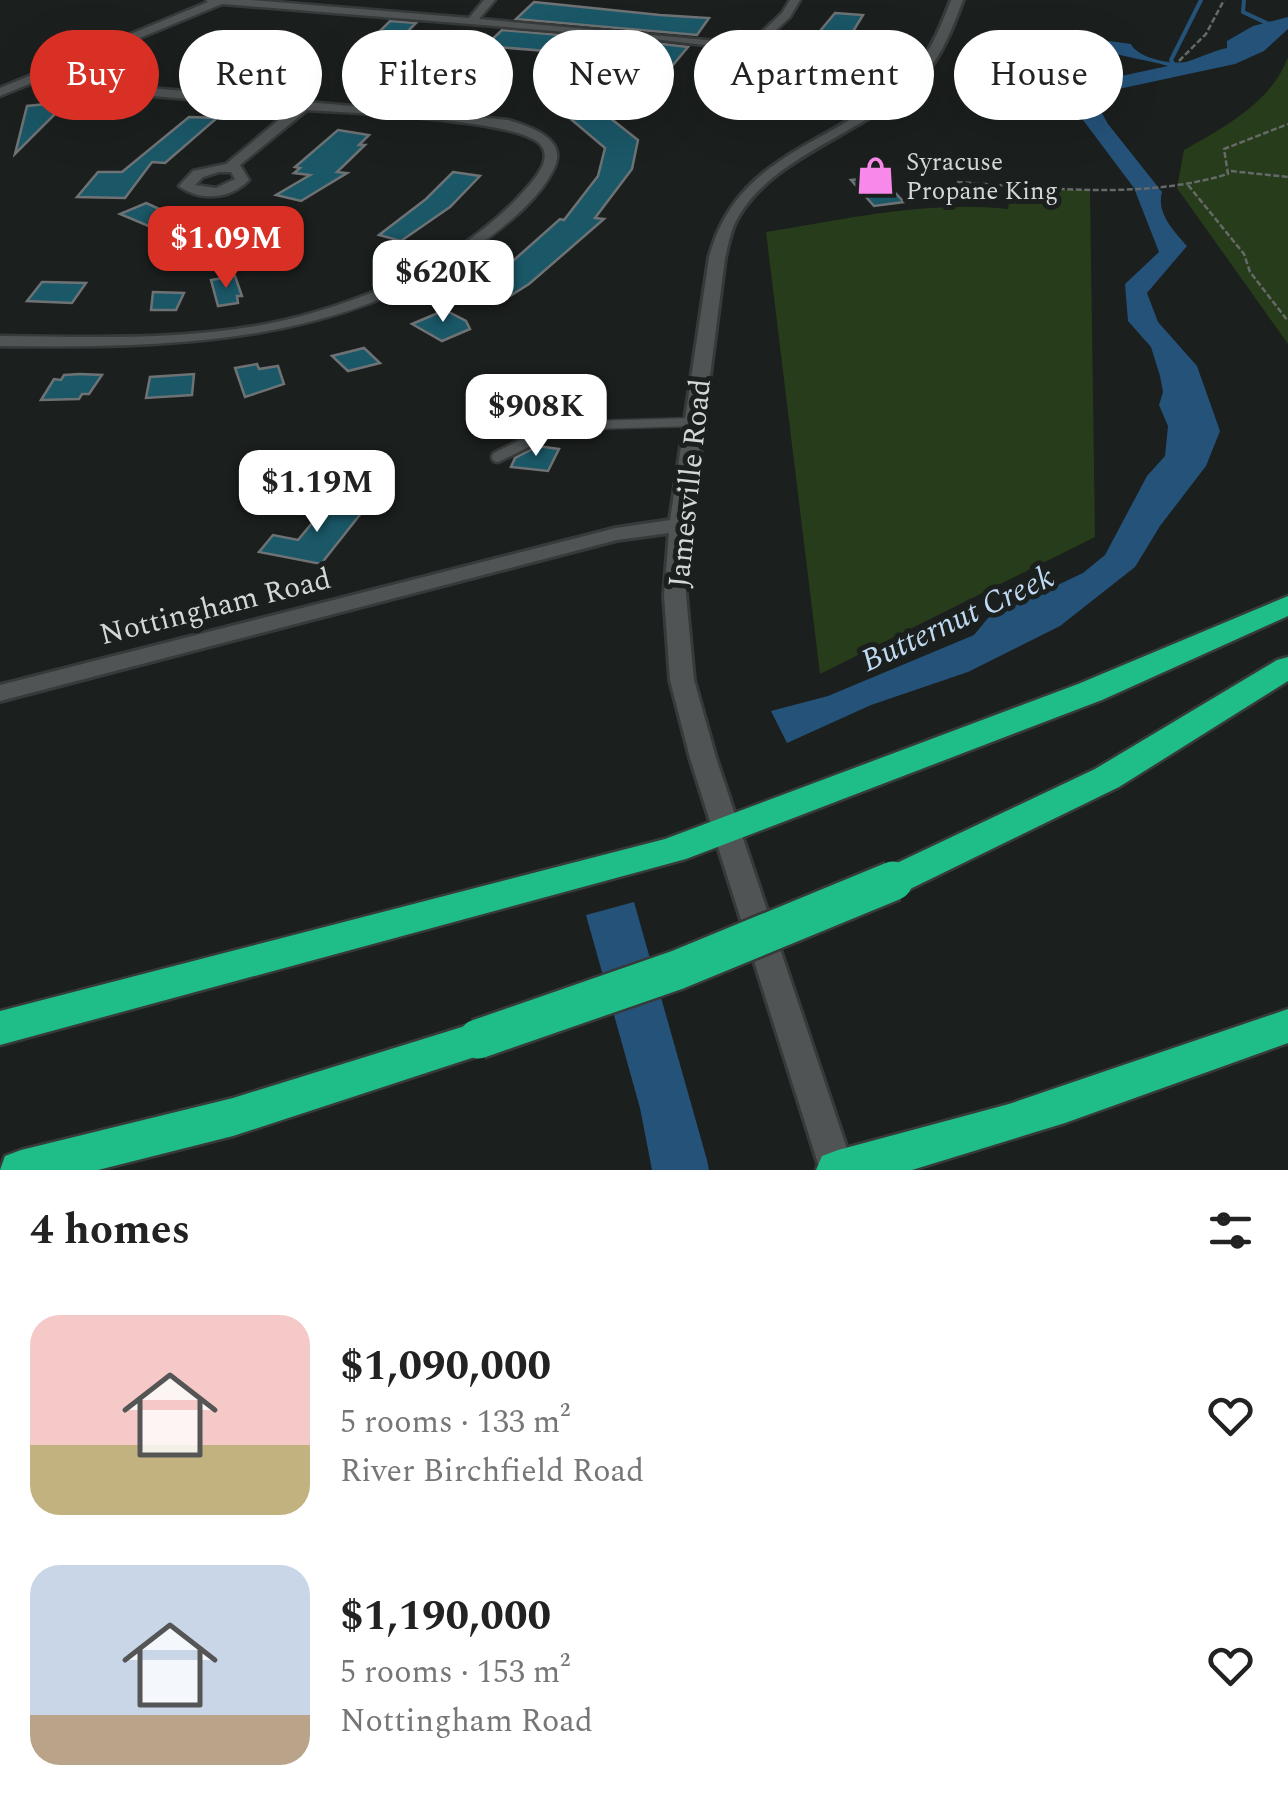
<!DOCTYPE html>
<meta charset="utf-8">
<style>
:root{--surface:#fff;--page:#f2f2f2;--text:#222;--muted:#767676;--accent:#d93025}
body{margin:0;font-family:Spectral,serif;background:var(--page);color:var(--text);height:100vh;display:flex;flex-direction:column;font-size:38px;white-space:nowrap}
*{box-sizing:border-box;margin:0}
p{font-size:32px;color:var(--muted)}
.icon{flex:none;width:55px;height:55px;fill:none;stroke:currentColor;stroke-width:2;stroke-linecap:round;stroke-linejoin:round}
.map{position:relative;height:1170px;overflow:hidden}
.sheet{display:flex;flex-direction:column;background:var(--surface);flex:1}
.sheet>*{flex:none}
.guide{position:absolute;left:30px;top:30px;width:1230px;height:90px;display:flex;gap:20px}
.price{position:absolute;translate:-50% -85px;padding:0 22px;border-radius:20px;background:#fff;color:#222;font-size:32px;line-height:65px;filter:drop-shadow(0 2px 5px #0008)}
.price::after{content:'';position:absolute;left:50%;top:60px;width:30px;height:22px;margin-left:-15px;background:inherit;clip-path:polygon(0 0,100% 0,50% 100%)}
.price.selected{background:var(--accent);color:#fff}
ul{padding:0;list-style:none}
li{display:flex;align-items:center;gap:30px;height:250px;padding:0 30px}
li span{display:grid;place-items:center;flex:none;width:280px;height:200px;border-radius:30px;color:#555}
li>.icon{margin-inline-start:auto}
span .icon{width:120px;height:120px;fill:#fffc;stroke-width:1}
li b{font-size:42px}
h2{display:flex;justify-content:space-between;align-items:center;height:120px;padding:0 30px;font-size:42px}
.pill{padding:0 35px;border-radius:45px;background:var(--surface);box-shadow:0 10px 40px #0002;font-size:35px;line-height:90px}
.pill.selected{background:var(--accent);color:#fff}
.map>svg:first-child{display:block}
</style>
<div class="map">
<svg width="1288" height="1170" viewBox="0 0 1288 1170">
<rect width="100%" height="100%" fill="#1b1f1e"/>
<g fill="#273c1a">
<path d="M1288,57V344L1177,188L1184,150C1224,127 1271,103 1288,57Z"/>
<path d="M1011,190H1090L1095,537L820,674L766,232C846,219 927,200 1008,209Z"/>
</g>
<g fill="#255279">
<path d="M1288,17V29L1264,51L1235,64L1100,93L1095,101L1108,124L1162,192C1156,213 1174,231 1187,246L1147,293L1158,322L1197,366L1220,431L1206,466L1160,526L1135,567L1060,626L968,672L871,705L787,743L771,711L828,696L974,635L988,618L1083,573L1105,555L1147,476L1165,456L1168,426L1159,405L1163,392L1160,376L1151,347L1128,321L1125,284L1159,252L1134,188L1071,104L1079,85L1168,66C1149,60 1114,56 1098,47L1101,40L1131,44C1137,58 1174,66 1189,61C1201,57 1213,51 1227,48V41L1253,26Z"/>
<path d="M634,902L707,1160L709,1170H652L640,1108L586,915Z"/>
</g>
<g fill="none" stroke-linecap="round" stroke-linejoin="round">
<g stroke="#255279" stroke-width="4">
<path d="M1244,0L1243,12L1273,26"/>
<path d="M1173,63L1171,60L1201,0"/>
</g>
</g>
<g fill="#1a5767" stroke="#6e7274" stroke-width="2.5">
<path d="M534,2L660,15L709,18L697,35L516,19Z"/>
<path d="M835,13L863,15L849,38L820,31Z"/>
<path d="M390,21L416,23L399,40L374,37Z"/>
<path d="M502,30L654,43L688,47L673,65L611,59L604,64L576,61L583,54L485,46Z"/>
<path d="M67,102L15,154L27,106Z"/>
<path d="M553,104L610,118L638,140L632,169L595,218L604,219L529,284L502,301L477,293L560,219L564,220L598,176L605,148Z"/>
<path d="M189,117L217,118L165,163L152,162L125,198L77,197L98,172H122Z"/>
<path d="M338,130L369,135L359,145H365L337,172L347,173L301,201L276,195L310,175L294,173L300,168L295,167Z"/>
<path d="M453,172L480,176L450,207L401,241L379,235L426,199Z"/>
<path d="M880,177L904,202L874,206L851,180Z"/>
<path d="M146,203L177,217L165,233L120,214Z"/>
<path d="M235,276L242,296H237L238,303L218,306L211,280Z"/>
<path d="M42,282H45L86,283L72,303L27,301Z"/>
<path d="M153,292L184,293L176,310H151Z"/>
<path d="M445,310L466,321L470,329L442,341L412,324Z"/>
<path d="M364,348L380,363L348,371L332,356Z"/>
<path d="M257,364L259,369L278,366L284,384L245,397L235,368Z"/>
<path d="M194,374L192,395L146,398L150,377Z"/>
<path d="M64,375L80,374L102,375L89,394H82L79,399L41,400L54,379L61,380Z"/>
<path d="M538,446L559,449L548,471L511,467L515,458Z"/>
<path d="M331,500L366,507L321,564L259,552L273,535L298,540Z"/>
</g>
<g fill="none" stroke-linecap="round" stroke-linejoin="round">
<defs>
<path id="service-far1" d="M534,437L591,425L694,422"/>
<path id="service" d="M497,457L542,435"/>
<path id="minor" d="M206,0H250L469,18L484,0H495L479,19L749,44L782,13L790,0H800L790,17L760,45L922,65L928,68L922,71L654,39L222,4L55,73L129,86L508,120C528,126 567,138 555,166C542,197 508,223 482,243C341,346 168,348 0,346V336C93,337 190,341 281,321C372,300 470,256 531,183C540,172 552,156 539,143C513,119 350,113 307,110L240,165L249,180C231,199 200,202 179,186L193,171L226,164L293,108L129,94L44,78L0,96V88L208,2ZM219,172H231L235,179L216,188L195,185L203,177Z"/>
<path id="tertiary" d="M951,0H963C953,26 943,54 924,75C873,132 771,153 736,221C730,232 728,246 725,258L691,525L686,595L694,680L716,758L854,1170H820L690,758L670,680L664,595L669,533L617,540L0,701V685L616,528L670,520L709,258C738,145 848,145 915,69C932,49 942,24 951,0Z"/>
<g id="motorway">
<path d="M1288,596V616L1102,700L686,859L0,1045V1011L665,839L1078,684Z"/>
<path d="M1288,657V681L1119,787L906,891L893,895L880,891L874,881L880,871L1095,769L1277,660Z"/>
<path d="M1288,1009V1043L1065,1123L912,1170H816L822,1156L838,1150L1009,1104Z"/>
<path d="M478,1022L493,1027L499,1039L493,1051L233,1136L98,1170H0L5,1156L21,1150L233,1098Z"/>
</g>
</defs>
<use href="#service-far1" stroke="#373a3a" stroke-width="11"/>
<use href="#service" stroke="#373a3a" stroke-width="15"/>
<use href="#minor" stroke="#373a3a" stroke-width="5"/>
<use href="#tertiary" stroke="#373a3a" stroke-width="6"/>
<use href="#motorway" stroke="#373a3a" stroke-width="5"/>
<g stroke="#656968" stroke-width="2.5" stroke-dasharray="6 2.5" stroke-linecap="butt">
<path d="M1179,61L1206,34L1224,0"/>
<path d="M1231,171L1288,177"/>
<path d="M957,182C1046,188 1142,200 1228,174L1224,149L1288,124"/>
<path d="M1188,185L1244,254L1250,272L1288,321"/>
</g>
<use href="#service-far1" stroke="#505454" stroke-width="8"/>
<use href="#service" stroke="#505454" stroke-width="10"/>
<use href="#minor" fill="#505454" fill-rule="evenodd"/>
<use href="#tertiary" fill="#505454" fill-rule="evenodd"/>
<use href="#motorway" fill="#1fbd87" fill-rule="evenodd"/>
<defs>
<path id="motorway-bridge" d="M478,1039L677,970L893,881"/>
</defs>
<use href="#motorway-bridge" stroke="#373a3a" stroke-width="44" stroke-linecap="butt"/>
<use href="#motorway-bridge" stroke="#1fbd87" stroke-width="39"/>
</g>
<defs>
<symbol id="shop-bare" viewBox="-9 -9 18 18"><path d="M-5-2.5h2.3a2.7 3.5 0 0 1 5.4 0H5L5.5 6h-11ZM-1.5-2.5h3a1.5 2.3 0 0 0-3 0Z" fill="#f888e9" stroke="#1b1f1e" stroke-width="2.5" paint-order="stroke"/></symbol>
</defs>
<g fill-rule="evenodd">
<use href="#shop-bare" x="848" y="148" width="55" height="55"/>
</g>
<g text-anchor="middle" stroke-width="10" stroke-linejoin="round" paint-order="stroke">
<g font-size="25" fill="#d4d7d7" stroke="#1b1f1e" text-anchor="start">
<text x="906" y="170">Syracuse<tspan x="906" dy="29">Propane King</tspan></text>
</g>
<g font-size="30" fill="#d4d7d7" stroke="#1b1f1e">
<text transform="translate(689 483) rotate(-84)" y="10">Jamesville Road</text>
<text transform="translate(215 606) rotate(-14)" y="10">Nottingham Road</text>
</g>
<g font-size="32" font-style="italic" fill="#bfd9f2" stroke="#1b1f1e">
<text transform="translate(957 618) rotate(-25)" y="11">Butternut Creek</text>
</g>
</g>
</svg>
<b class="price selected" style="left:226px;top:291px">$1.09M</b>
<b class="price" style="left:443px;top:325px">$620K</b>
<b class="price" style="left:536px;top:459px">$908K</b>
<b class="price" style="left:317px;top:535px">$1.19M</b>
<div class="guide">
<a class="pill selected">Buy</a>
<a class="pill">Rent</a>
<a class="pill">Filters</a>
<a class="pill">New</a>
<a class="pill">Apartment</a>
<a class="pill">House</a>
</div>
</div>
<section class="sheet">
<h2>4 homes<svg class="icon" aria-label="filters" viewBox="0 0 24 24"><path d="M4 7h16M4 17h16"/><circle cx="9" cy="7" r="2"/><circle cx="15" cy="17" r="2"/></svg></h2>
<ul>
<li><span style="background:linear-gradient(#f6c9c9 65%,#c2b280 0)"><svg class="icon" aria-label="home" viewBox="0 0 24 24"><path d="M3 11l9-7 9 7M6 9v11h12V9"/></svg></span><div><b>$1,090,000</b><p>5 rooms · 133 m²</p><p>River Birchfield Road</p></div><svg class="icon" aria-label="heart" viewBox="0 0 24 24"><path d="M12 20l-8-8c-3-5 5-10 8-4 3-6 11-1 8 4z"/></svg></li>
<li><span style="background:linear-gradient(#c9d6e8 75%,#b9a48a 0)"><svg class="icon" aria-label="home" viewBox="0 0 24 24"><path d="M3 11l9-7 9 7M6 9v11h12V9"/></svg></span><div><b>$1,190,000</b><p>5 rooms · 153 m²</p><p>Nottingham Road</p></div><svg class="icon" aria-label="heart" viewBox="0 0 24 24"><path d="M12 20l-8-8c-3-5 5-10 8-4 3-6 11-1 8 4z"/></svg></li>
</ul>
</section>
